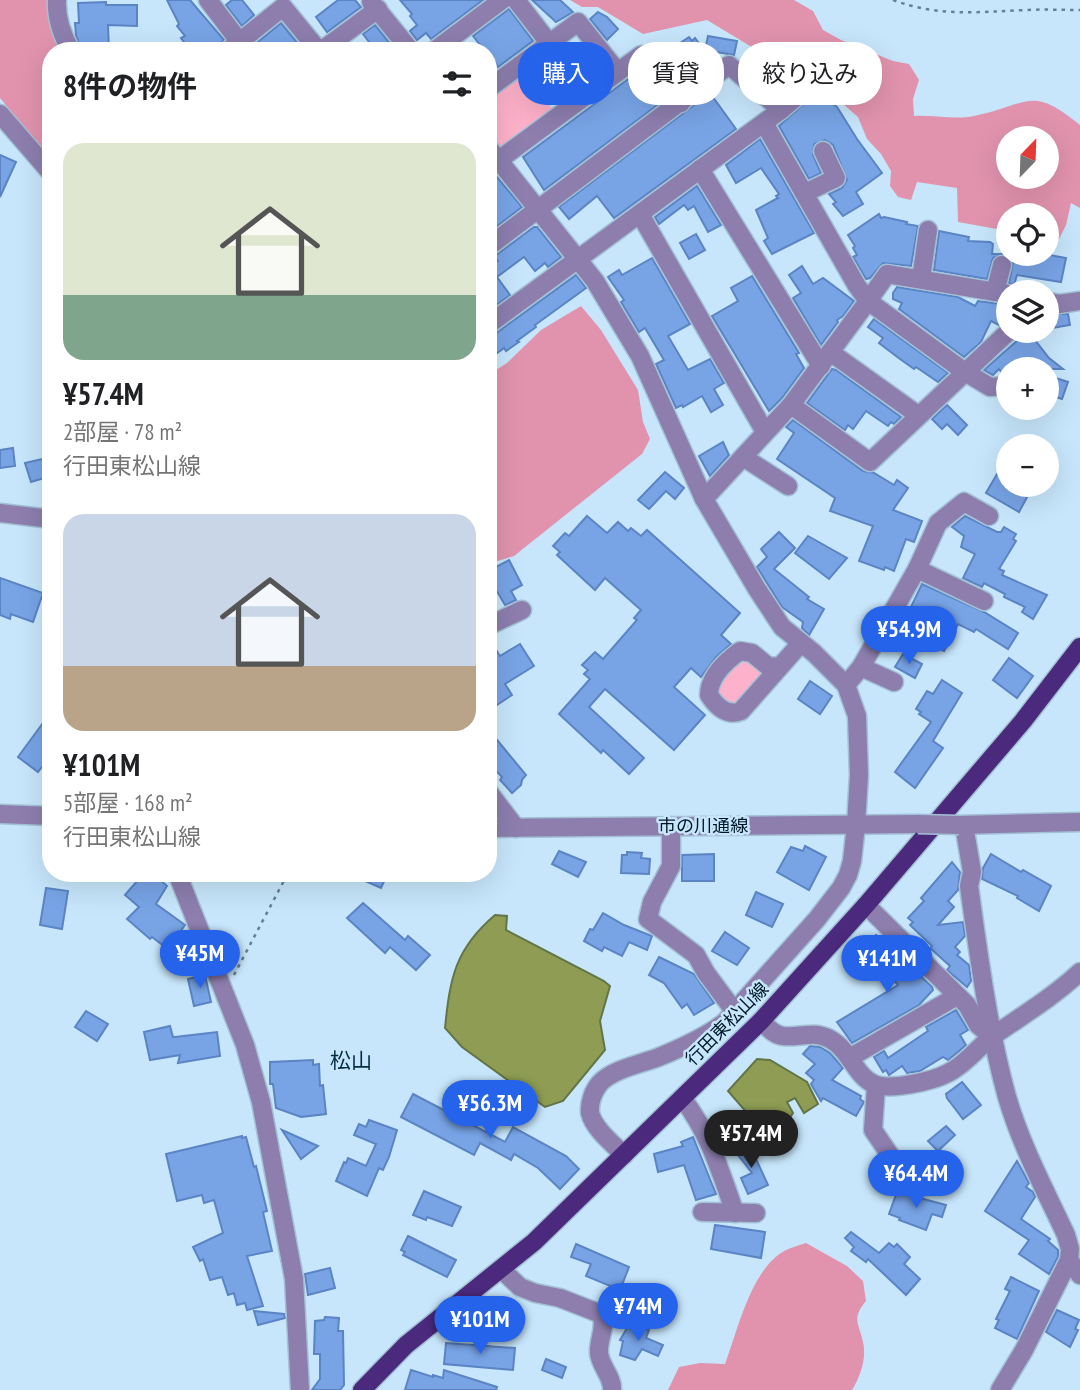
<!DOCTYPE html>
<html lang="ja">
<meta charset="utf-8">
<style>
:root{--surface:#fff;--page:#f6f6f6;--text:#202124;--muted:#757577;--accent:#2563eb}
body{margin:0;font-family:"PT Sans Narrow","Noto Sans JP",sans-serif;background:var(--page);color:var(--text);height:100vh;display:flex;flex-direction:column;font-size:26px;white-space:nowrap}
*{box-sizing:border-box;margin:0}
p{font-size:23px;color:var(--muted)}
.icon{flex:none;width:38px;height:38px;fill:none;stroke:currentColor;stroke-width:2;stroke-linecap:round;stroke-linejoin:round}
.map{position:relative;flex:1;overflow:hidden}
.sheet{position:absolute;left:42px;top:42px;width:455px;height:840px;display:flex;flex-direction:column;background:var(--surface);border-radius:28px;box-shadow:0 7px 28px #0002}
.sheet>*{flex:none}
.hud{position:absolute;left:518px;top:42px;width:457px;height:63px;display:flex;gap:14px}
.needle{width:46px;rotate:23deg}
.tools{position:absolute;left:996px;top:126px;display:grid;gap:14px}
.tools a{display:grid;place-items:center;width:63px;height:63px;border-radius:50%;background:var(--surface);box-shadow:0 7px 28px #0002;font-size:35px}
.price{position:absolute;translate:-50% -60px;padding:0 16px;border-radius:24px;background:var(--accent);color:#fff;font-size:23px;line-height:46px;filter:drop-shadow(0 2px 4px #0008)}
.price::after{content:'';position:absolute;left:50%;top:42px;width:21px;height:16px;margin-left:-10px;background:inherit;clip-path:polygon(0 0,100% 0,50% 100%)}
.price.current{background:#222;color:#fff}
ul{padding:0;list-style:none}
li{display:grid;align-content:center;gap:14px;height:371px;padding:0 21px}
li span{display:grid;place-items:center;height:217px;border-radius:21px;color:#555}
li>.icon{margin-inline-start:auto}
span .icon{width:126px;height:126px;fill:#fffc;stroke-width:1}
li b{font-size:30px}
h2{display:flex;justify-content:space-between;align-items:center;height:84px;padding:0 21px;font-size:30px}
.tag{padding:0 24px;border-radius:28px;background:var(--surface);box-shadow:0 7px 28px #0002;font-size:24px;line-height:63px}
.tag.current{background:var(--accent);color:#fff}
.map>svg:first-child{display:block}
</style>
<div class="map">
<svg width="1080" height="1390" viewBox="0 0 1080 1390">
<rect width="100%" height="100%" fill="#c7e6fb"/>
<g fill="#feb1ca">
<path d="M521,71L555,112L505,151C481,138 488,119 488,95Z"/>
<path d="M750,659L760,669V677L737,703C728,705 723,700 718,693C719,682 739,660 750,659Z"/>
</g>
<g fill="#e193ad" fill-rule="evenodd">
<path d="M0,0H48L63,51H51V160L0,98Z"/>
<path d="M570,0H794L813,11L823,30L841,40L893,61L909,64L919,80L913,99L914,116C933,115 956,120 974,116C1029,105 1030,84 1080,125V208L1071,203L1066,225L1059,239L1047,237L1046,215H1008V231L958,222L957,188L917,182L911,200L898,197L890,186L891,171L881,154L867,139L858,117L812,77L775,53L755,49L707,20L643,34L598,7H582ZM1008,138H1046V177H1008Z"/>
<path d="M581,306L601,330L638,390L643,422L650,439L642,454L514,556L488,564V375L507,363L541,330Z"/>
<path d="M806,1243L847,1266L863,1281L866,1301C851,1319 859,1323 863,1342C867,1358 860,1377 852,1390H668L679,1367L700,1363L725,1364C738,1330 751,1268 786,1250C792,1247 800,1245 806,1243Z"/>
</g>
<g fill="#8e9d53" stroke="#637546" stroke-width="2">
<path d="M495,915L507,916L506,930L604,981L610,986L600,1021L605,1050L563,1101L545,1107L462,1047L445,1028C450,978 455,949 495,915Z"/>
<path d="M757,1059L770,1060L807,1082L818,1104L804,1113L795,1098L787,1102L793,1113L787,1122L765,1130L761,1129L728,1091Z"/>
</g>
<g fill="#78a4e6" stroke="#5a84c4" stroke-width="2">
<path d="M167,0H190L224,40L211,51H191L181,38L185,36L177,26L179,24Z"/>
<path d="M232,0H242L254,15L242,26L226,5Z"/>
<path d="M338,0H355L361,7L327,32L316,17Z"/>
<path d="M400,0H483L431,39L426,33L417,40L410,31L417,25L410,16L412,14Z"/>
<path d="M532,0H560L573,12L556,22Z"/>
<path d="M106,2V5H137V26L108,25L109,51H82L76,35L75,23H79L78,3Z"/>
<path d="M509,9L533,41L498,67L488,51H485L473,36Z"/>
<path d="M598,12L607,17L618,29L607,40L590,19Z"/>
<path d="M281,23L304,51H247Z"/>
<path d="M375,25L396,51H376L363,34Z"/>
<path d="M708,36L737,41L734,55L705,50Z"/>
<path d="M689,37L692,41L695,38L708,55L694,66L696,67L693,70L697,75L682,86L674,77L679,73L664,54Z"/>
<path d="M751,51L771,67L777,66L783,71L784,69L798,81L781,95L742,60Z"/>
<path d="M553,55L578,88L562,99L555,89L544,97L530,79L542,70L539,65Z"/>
<path d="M639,71L664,100L544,190L523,157Z"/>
<path d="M817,92L837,107L857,139L882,173L856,192L863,204L843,216L833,204L836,202L829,194L842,188L847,180L833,145L825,140L814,144L813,155L821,173L809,179L779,126Z"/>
<path d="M710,93L736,129L614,218L597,196L569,219L559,207Z"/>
<path d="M760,139L814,233L772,254L764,241L768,238L756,210L778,198L776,196L779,194L761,168L736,183L726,165Z"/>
<path d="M0,155L16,162L0,197Z"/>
<path d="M496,176L522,207L488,233V179Z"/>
<path d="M697,186L721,225L708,232L694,206L688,210L684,205L659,224L655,217Z"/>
<path d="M879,214L881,218L884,217L907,222L906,224L918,226L911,266L883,263L870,278L866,279L853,257L857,255L853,248L855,246L848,235Z"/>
<path d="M534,227H537L561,257L548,267L545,263L535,271L524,257L497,277L510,295L488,311V265L490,267L498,261L495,256Z"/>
<path d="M939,231L969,237L968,241L990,242L993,244L992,254H1044L1066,258L1061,282L1017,275L1014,285L1009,283L1013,263L1010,257L1004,254L993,258L987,279L934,270Z"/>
<path d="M696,234L705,250L689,259L680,243Z"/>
<path d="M652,258L690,324L668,336L688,370L710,359L724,383L714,389L723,405L711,412L702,396L683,407L682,405L676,408L656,364L664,360L645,328L639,332L621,302L624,300L608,277L619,270L622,275Z"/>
<path d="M802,266L813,284L823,278L854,301L843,316L837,320L838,322L821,345L793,298L801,293L789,275Z"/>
<path d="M576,275L586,288L535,325L536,327L517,341L519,342L506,351L504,348L488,360V336L495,334Z"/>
<path d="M752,276L799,353L796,354L804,368L782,398L769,411L712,316L738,301L731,288Z"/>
<path d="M897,287L958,297L975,306L978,301L1008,305V320L999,325L991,321L981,342L964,357L899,309L902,303L893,299V293Z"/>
<path d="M1046,313L1068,314L1070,325L1046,329Z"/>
<path d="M874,319L948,373L938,382L916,367L914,369L900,359L879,343L883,338L868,327Z"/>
<path d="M1028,331L1049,358L1063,369H1008V375H1004L999,369L993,375L984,370Z"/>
<path d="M832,369L836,370L901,417L894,424L891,422L888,426L866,411L853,429L848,425L845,430L807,403Z"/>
<path d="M1046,375L1068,382L1062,399L1046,394Z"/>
<path d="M947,405L967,425L958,435L947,424L942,429L932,419Z"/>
<path d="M793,420L863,471L874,473L894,485L897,480L908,488L893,510L922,521L914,542L906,539L894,571L885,567L884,570L859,561L873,526L830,511L835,498L777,459L794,433L786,427Z"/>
<path d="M723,442L729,455L710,476L699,456Z"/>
<path d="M13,448L15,466L0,468V450Z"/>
<path d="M51,457V476L31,482L25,463Z"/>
<path d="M665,472L684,488L675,499L666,491L649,509L638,500Z"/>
<path d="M997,474L1008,480V485H1021L1031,490L1019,512L986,493Z"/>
<path d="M587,516L607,533L618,522L628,531L631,528L641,536L647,530L740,613L721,635L731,644L716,657L701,677L691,668L674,687L705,715L674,750L605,689L589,707L644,758L629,774L603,750L601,753L559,714L590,679L584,674L588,670L582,665L595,652L603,659L637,620L634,618L641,610L605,578L595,590L557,555L560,552L553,546L565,533L569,536Z"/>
<path d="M965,516L997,532H1001L1004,527L1016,534L1013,539L1016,541L999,569L1004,571L1002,575L1047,595L1033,619L1022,612L1025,607L1004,597L1005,594L984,583L982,587L963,578L975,554L961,547L964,536L952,527Z"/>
<path d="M779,532L795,548L774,569L809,597L807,599L824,609L809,635L802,628L803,622L782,607L757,567L767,557L761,549Z"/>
<path d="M808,536L847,558L829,579L795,553Z"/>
<path d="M509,560L522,585L511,591L516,600L505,605L495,588L488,592V571Z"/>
<path d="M0,578L43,593L33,622L11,614L10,619L0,615Z"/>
<path d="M922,584L984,612L1018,633L1008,649L976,629L974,632L958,624L944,651L921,638L924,632L901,619L908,608L910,609Z"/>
<path d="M488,637L500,656L520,644L534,666L505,684L512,695L488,711Z"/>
<path d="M903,654L922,664L915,678L895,667Z"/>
<path d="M1009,658L1033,676L1017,698L993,680Z"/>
<path d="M942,680L962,693L933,741L943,748L915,788L895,772L931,722L919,714L921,712L916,709L927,691L933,694Z"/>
<path d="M810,681L832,696L820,714L798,699Z"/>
<path d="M51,712V755L38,772L18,757Z"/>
<path d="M488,729L526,775L522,780L521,785L512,793L500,780L502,777L488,762Z"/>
<path d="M805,846L826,857L809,890L777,872L791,847L803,851Z"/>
<path d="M559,851L586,862L578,877L552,864Z"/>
<path d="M627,852L642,853L641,858L650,859L649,874L621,873L622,855H627Z"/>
<path d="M714,854V881H682V855Z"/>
<path d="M991,854L1021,872L1023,870L1051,886L1039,911L1017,898L1018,896L982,879L983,868Z"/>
<path d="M952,862L960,872L958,890L948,901L954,907L938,925L963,922L965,936L955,947L960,952L957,955L969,965L971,981L967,987L947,970L950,966L930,948L932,946L910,925L913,922L908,918L924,901L921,898Z"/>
<path d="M144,873H152L167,886L156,904L185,925L180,932L188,938L186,941L195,948L182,966L171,958L174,954L152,937L150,939L127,919L139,907L125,895Z"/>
<path d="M347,873H388L381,888Z"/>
<path d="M46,888L68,891L62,929L40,925Z"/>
<path d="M756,892L783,904L772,927L746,915Z"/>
<path d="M363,903L405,940L408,936L430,955L416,970L390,947L385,953L347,918Z"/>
<path d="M603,913L624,925L652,936L647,950L629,942L622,956L604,947L602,951L584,941L590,929L593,930Z"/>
<path d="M725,932L749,948L737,965L712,951Z"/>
<path d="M876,935L912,971L913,969L932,987L933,990L919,1005L852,1043L837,1022L898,985L864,948Z"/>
<path d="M659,957L694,974L714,1003L694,1015L687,1004L682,1008L664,983L649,975Z"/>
<path d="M205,975L211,1002L194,1006L188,979Z"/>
<path d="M956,1010L968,1030L960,1035L966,1045L958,1052L948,1060L943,1057L920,1071L907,1073L902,1066L889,1075L886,1070L883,1072L874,1057L884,1051L888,1058L928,1031L926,1027Z"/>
<path d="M86,1011L108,1024L97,1041L75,1027Z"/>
<path d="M170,1026L173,1037H175L217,1032L220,1056L178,1063L180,1055L150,1060L144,1032Z"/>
<path d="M810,1046L820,1047L830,1053L843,1068L832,1080L861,1096L860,1099L864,1102L856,1116L823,1098L821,1101L811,1084L814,1080L806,1073L815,1064L803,1054Z"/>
<path d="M313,1060V1065L319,1064L320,1086L323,1085L326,1114L301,1117L276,1108L273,1084H270V1062Z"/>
<path d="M962,1082L981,1105L963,1119L947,1098L946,1094Z"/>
<path d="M413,1094L505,1142L513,1127L566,1156L579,1169L560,1189L538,1168L514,1154L511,1160L480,1143L474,1155L401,1117Z"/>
<path d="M369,1120L397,1130L389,1157L383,1170L379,1168L367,1196L336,1181L344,1162L346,1163L348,1158L366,1166L376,1144L354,1135L359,1124L366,1127Z"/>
<path d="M946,1126L955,1135L938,1151L928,1141Z"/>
<path d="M282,1130L318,1146L301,1159Z"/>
<path d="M242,1136V1138L246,1137L254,1167L256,1166L267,1211L263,1212L272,1251L247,1256L263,1306L247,1310L245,1303L237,1305L234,1293L228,1295L222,1277L210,1280L203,1259L200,1261L193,1247L223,1233L214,1200L204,1203L202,1195L177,1201L166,1154Z"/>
<path d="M693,1137L716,1194L696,1200L684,1165L658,1172L654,1154L683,1146L681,1142Z"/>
<path d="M744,1142L757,1158L756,1159L768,1185L748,1194L741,1178L752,1173L734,1150Z"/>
<path d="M1017,1161L1029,1183L1026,1187L1033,1192L1035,1197L1021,1219L1050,1239L1048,1241L1058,1250V1257L1049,1274L1019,1254L1029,1240L985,1211Z"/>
<path d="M424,1191L461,1207L452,1226L427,1217L426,1220L413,1215Z"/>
<path d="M897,1192L946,1205L942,1217L932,1214L926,1230L899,1220L900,1218L889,1214Z"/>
<path d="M715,1225L765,1232L761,1258L711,1249Z"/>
<path d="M851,1232L879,1253L889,1243L894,1247L897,1244L910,1257L904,1264L920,1279L906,1295L868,1259L866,1262L851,1251L854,1247L845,1238Z"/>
<path d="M408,1236L456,1260L447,1277L403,1255L405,1252L401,1250Z"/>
<path d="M576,1244L629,1267L620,1290L586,1276L591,1264L571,1257Z"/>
<path d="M330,1268L335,1288L308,1295L305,1274Z"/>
<path d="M1011,1277L1039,1291L1017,1339L995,1328L999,1320L996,1319L1010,1291L1005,1289Z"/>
<path d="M1057,1310L1079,1320L1075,1329L1078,1330L1070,1347L1046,1332Z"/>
<path d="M254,1311L284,1314L285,1318L258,1325Z"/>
<path d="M487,1312L510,1323L505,1337L481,1327Z"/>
<path d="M325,1317L339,1318L338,1331H343L344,1385L340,1390H312L320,1379V1354H314L315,1321L324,1320Z"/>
<path d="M630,1323L649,1330L646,1338L663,1345L658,1356L642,1349L635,1360L620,1355L623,1341L620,1340Z"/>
<path d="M446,1343L515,1348L513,1370L444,1364Z"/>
<path d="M546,1359L566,1367L562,1378L542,1370Z"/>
<path d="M411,1370L433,1377V1375L443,1378L444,1370L497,1387L496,1390H405Z"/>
</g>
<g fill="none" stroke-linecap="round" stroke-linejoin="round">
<defs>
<g id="minor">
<path d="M57,0C56,19 62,35 71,51"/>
<path d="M208,0L239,41"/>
<path d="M516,0L549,43"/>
<path d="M371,2L411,51"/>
<path d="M228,51L283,7L319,51"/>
<path d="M321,51L378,9"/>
<path d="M434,51L502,0"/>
<path d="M488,89L578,22L617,71"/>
<path d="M0,114L51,173"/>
<path d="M488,147L595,281L640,356L704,499L757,589L782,627L814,653L846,685L857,716L859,775L856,825L852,861L848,875L841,888L817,919L725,1022C706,1037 681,1048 659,1057C641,1064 613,1069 600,1083C593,1091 589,1103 590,1113C594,1129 613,1144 624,1155"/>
<path d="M488,168L641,55L681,103"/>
<path d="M700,169L821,366"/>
<path d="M805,193L836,178L823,151"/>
<path d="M640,214L765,432"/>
<path d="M488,247L729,65L781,110"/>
<path d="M921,279L928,230"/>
<path d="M995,292L1002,265"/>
<path d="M1008,294L887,274L868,301L965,372L990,387L1008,386"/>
<path d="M1046,301L1059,304L1080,301"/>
<path d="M488,325L781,110L807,88"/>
<path d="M830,352L918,415"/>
<path d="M791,405L870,462L1009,331"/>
<path d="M743,457L788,486"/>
<path d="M704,499L791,405L868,301L857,286L764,123"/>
<path d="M0,513L51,519"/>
<path d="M917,569L984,601"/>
<path d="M488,626L522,610"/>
<path d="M780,666L769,667L752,653L740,651C726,661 709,677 709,695C716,706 727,717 741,711L801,643"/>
<path d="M861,667L894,682"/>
<path d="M846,685L861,667L917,569L938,523L964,502L989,516"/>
<path d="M488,791L516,828"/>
<path d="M0,814L51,816"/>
<path d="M959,825L1080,822"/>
<path d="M964,825L972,872L969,886C979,957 988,1028 1007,1097C1021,1145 1045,1190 1066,1235L1070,1249L1069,1260L1024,1350L1000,1390"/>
<path d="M671,826V866L652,902L648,919L696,955L706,973L735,1012"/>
<path d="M488,828L918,824"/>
<path d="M177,873L245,1045L261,1102L294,1279L300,1390"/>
<path d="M866,905L967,1005L978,1025L992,1037"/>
<path d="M761,1021C767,1027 774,1035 783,1036C800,1038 813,1030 830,1039C850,1050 856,1077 874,1084C890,1091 933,1081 948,1073C965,1065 978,1047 993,1036C1023,1015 1053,997 1080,972"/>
<path d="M851,1057L957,996"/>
<path d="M876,1086L873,1130L892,1158L896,1170"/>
<path d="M682,1098C709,1132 721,1173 735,1213"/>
<path d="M702,1212L756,1213"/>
<path d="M1069,1260L1080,1275"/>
<path d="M501,1269L520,1287L535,1293L560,1298L601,1314C607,1327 598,1339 599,1353C600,1366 613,1377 612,1390"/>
</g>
<path id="major" d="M362,1390L406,1345L534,1242L761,1021L866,905L1023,721L1080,647"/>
</defs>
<use href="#minor" stroke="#a3c1d5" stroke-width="21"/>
<use href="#major" stroke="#a3c1d5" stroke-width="21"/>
<g stroke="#658092" stroke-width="2.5" stroke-dasharray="3.5 5" stroke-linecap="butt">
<path d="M893,0C939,17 978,12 1026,10C1044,9 1062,10 1080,10"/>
<path d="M234,975L288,873"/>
</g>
<use href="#minor" stroke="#8d7eae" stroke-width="18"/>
<use href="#major" stroke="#4b297d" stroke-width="18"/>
<defs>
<path id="minor-bridge" d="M918,824L959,825"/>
</defs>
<use href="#minor-bridge" stroke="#a3c1d5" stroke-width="21" stroke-linecap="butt"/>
<use href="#minor-bridge" stroke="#8d7eae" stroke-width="18"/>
</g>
<g text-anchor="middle" stroke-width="5" stroke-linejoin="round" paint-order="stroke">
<g font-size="18" fill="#001726" stroke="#c7e6fb">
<text x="703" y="832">市の川通線</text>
<text transform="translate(727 1024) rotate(-45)" y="6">行田東松山線</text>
</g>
<g font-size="21" fill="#002d45" stroke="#c7e6fb">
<text x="351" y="1068">松山</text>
</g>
</g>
</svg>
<div class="tools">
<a><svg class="needle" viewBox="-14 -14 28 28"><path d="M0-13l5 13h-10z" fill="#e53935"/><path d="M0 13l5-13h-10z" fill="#757577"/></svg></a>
<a><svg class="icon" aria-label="locate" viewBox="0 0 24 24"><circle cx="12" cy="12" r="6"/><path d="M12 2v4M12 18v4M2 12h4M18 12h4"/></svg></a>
<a><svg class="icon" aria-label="layers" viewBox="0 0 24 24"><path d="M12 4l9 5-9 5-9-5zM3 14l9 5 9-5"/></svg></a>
<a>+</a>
<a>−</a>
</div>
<b class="price" style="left:909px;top:666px">¥54.9M</b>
<b class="price" style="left:200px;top:990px">¥45M</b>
<b class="price" style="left:887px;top:995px">¥141M</b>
<b class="price" style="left:490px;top:1140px">¥56.3M</b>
<b class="price current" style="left:751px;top:1170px">¥57.4M</b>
<b class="price" style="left:916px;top:1210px">¥64.4M</b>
<b class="price" style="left:638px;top:1343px">¥74M</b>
<b class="price" style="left:480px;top:1356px">¥101M</b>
<div class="hud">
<a class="tag current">購入</a>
<a class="tag">賃貸</a>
<a class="tag">絞り込み</a>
</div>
<section class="sheet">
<h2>8件の物件<svg class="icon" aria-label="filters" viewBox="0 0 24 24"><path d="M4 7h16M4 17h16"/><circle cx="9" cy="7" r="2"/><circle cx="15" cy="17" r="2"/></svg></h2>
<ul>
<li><span style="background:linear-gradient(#dfe7d0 70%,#7fa58c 0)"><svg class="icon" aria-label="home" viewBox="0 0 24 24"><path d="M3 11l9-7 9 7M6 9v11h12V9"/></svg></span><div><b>¥57.4M</b><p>2部屋 · 78 m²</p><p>行田東松山線</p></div></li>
<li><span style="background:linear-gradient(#c9d6e8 70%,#b9a48a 0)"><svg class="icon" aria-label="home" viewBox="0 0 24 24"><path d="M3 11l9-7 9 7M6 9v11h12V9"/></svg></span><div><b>¥101M</b><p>5部屋 · 168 m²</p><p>行田東松山線</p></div></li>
</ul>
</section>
</div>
